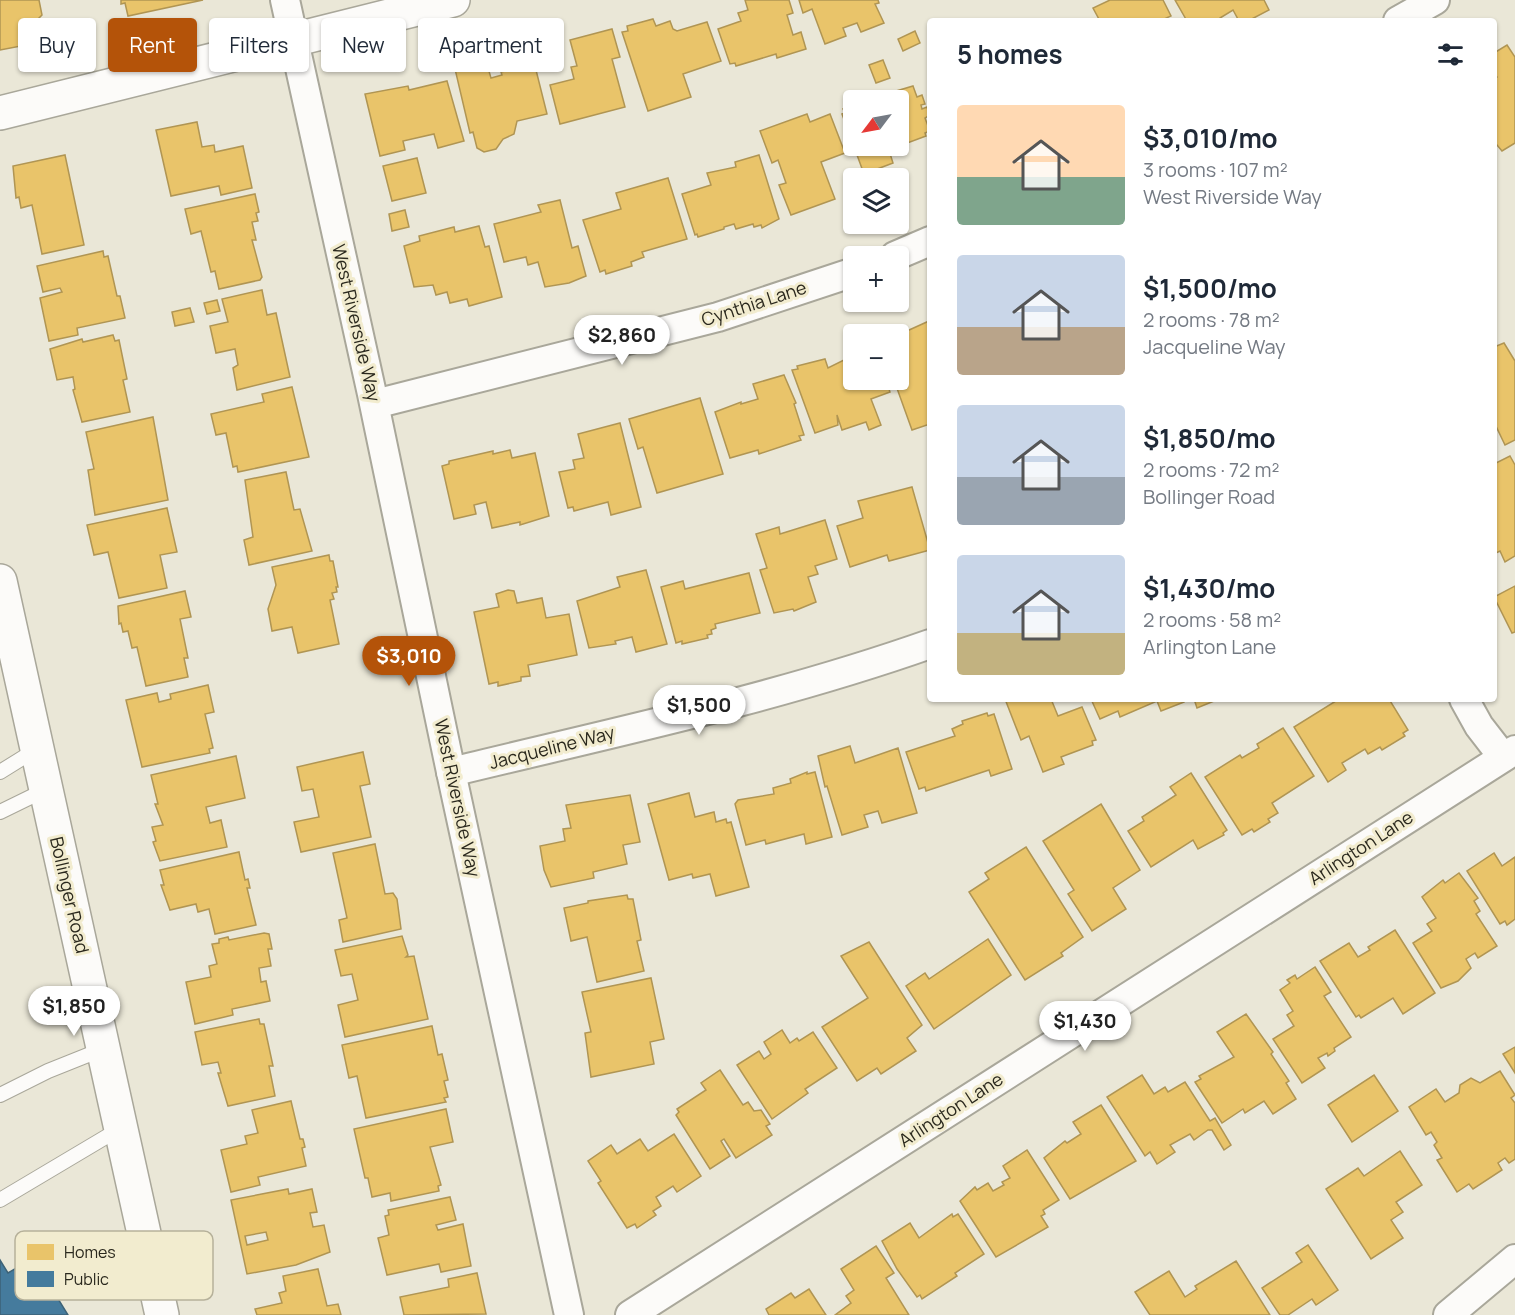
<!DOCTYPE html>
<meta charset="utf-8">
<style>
:root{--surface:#fff;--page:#f2f2f3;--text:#1f2937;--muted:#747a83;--accent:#b45309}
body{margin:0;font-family:Manrope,sans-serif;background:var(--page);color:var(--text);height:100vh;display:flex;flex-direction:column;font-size:22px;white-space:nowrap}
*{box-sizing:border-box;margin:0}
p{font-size:20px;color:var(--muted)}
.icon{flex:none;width:33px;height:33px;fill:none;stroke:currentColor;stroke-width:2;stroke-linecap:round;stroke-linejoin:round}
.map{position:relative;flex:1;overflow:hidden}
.details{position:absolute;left:927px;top:18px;width:570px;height:684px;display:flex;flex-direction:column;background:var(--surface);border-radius:6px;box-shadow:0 2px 4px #0004}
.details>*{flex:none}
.top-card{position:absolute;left:18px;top:18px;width:570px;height:54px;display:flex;gap:12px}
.needle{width:39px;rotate:238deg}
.buttons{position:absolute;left:843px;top:90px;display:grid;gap:12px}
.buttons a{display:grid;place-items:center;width:66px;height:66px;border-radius:6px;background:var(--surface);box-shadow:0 2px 4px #0004;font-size:30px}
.price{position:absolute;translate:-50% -51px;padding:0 14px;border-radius:21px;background:#fff;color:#222;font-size:20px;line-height:39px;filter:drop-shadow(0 2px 3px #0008)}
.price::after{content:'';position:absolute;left:50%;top:36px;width:18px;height:14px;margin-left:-9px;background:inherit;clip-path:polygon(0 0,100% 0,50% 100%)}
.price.current{background:var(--accent);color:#fff}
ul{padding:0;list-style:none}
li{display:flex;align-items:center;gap:18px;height:150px;padding:0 30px}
li span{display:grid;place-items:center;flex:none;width:168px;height:120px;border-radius:6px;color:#555}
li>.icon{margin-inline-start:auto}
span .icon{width:72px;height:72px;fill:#fffc;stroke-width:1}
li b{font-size:26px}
h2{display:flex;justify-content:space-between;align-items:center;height:72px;padding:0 30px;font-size:26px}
.pill{padding:0 21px;border-radius:6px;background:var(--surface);box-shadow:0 2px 4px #0004;font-size:21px;line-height:54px}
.pill.current{background:var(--accent);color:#fff}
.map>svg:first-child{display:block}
</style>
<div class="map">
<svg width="1515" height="1315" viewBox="0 0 1515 1315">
<rect width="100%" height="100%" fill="#eae7d7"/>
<g fill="#e9c46a" stroke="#b09553" stroke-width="1.5" fill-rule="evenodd">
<path d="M0,0H39L42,15L37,20L42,42L0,50Z"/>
<path d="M121,0H203L128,16L125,3L121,4Z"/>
<path d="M745,0H789L793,13L787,15L793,35L801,32L806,49L777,58L776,54L736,66L735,63L730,64L718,29L741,21L738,13L748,10Z"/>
<path d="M799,0H878L879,3L875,4L884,23L861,32L857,23L843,28L846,36L825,44L812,9L803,13Z"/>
<path d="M1110,0H1163L1171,16L1160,21H1100L1093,8Z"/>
<path d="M1175,0H1264L1269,10L1248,21H1239L1233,10L1220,18V21H1187Z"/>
<path d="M653,19L656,26L670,21L673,29L677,31L707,22L721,61L683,74L691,97L648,111L622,32L628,31L627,26Z"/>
<path d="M612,29L620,57L612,59L625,107L560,124L550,85L574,79L571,67L577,66L570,40Z"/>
<path d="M915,31L920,43L903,51L898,39Z"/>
<path d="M1507,45L1515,57V143L1502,151L1497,145L1494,148V79L1497,77L1494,73V53Z"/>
<path d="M883,60L890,78L876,83L869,65Z"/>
<path d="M486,61L491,78L502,75L501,72L531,64L532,67L535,66L547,114L517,121L514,134L503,139L496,149L484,152L477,148L473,132L470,133L455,69L479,66V63Z"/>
<path d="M447,81L464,141L438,148L434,134L403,141L405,150L380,156L365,94L408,86L409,90Z"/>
<path d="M913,86L917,97L922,95L925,104L921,105L922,109L927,107L930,115L925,118L930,131L925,133L926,136L902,145L898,143V100H866Z"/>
<path d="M854,105V146H892L888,147L893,163L864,174L842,114L845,113L843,109Z"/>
<path d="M807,114L810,122L830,114L845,153L821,162L835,199L791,215L779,185L786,183L778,160L772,163L760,131Z"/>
<path d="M197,122L202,147L214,145L215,152L243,146L252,188L221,195L219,186L171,196L156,130Z"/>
<path d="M65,155L84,245L42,254L32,205L21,208L19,197L16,198L13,166Z"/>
<path d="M759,155L779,219L762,228L761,225L754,227L753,224L736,229L734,224L724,227V229L698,237L697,234L695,235L682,194L711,185L707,173L736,167L735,162Z"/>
<path d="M417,158L426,193L392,201L383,166Z"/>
<path d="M668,178L687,239L642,252L644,257L631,262L632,266L606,274L605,270L600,272L583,220L621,209L616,193Z"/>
<path d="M255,194L259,212L256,213L258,221L252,222L256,240H252L262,277L260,280L219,289L215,271L211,272L201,231L191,234L185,209Z"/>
<path d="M560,200L572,248L578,246L586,276L569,283L545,287L538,262L528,265L526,257L504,262L494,224L541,212L538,205Z"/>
<path d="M405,210L409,227L392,231L389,214Z"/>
<path d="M479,226L485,247L489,246L502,297L469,306L467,299L450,303L447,292L436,295L433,285L414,287L404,246L420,241L419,236L454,227L455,232Z"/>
<path d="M103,251L104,257L108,256L117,296H120L125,318L77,328L78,335L49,341L40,298L62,292L60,288L43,292L37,266Z"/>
<path d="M262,290L267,315L276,313L290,377L237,390L233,368L238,365L235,349L216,353L210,326L228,322L222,299Z"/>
<path d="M217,300L220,311L207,314L204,303Z"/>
<path d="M190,308L194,322L175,326L172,312Z"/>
<path d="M929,321L930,424L912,430L894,380H898V335Z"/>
<path d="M113,335L115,341L119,340L127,379L123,380L130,412L82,422L73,390L75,389L73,377L57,380L50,349L82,339L83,342Z"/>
<path d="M1504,343L1515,361V440L1505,445L1494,422V347Z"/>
<path d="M825,359L828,368L846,359V361L854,359V380H886L890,392L871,399L881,425L869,430L866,422L842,430L837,415L838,425L815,433L792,370L798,369L797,366Z"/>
<path d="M784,375L796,403L794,404L804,435L799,436L801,440L759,454L758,450L730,458L715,412L741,402V404L758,399L753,384Z"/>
<path d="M292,387L309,457L238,472L237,466L233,467L226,433L216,435L211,414L264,402L262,394Z"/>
<path d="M700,398L723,474L657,493L643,447L638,449L629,419Z"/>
<path d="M153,417L168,500L95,515L88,470L94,469L86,432Z"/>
<path d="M620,423L641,507L611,515L608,502L574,511L573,507L568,508L559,472L575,469L573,460L584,458L578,434Z"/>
<path d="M510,450L512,458L535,453L549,516L520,525V522L492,528L486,502L474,505L476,514L454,519L442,466L449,464V461L493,451V454Z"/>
<path d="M1510,456L1515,465V556L1505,562L1500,551L1496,553L1494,548V464Z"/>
<path d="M286,472L294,510L300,509L312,551L249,565L244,540L253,537L245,480Z"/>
<path d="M912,487L930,550L889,561L887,555L850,567L837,526L863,518L858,501Z"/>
<path d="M167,508L177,552L160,555L167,588L119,598L108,552L94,555L87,525Z"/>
<path d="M825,520L837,559L815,566L818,574L808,577L816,602L794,611L793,609L774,613L760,570L767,568L756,534L779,527L780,534Z"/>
<path d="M329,555L330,561H333L338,587H336L337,592L332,593L334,599L330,600L339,644L298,653L292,627L272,631L268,609L276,585L272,567Z"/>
<path d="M646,570L667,644L636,652L632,637L615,641L616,644L589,648L577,601L620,587L617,577Z"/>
<path d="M749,573L760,613L715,624L716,628L711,630L712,634L707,635L708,638L682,644V641L676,643L661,587L683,581L685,589Z"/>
<path d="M1515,586V632L1512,633L1494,597Z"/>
<path d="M508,590L514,591L517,603L542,598L546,618L569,614L577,655L528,665L530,676L521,677V681L498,686V682L489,684L474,612L499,607L496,594Z"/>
<path d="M185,591L191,617L180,619L188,658H184L188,677L146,686L137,647L132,648L128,631L123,632L121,623L119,624L118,606Z"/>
<path d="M208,685L214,712L205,714L213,748L209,749L210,753L142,767L126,700L157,693L159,702L171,699L170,694Z"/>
<path d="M1005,699H1051L1058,716L1082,707L1096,740L1092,741L1093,745L1061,757L1064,764L1043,772L1029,736L1021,740Z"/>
<path d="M1091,699H1183L1184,702L1161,711L1157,701L1120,717L1118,711L1100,719Z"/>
<path d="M1194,699H1219L1197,708Z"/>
<path d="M1339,699H1389L1408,730L1403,733L1405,736L1382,750L1380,747L1368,754L1365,749L1342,763L1346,770L1328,782L1294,727Z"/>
<path d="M987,713L988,716L994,714L1012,769L991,776L989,770L926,791L925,787L919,789L906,752L955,736L952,729L963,724L962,721Z"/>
<path d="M1283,728L1314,776L1272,803L1278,813L1268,819L1270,822L1254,832L1252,829L1242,835L1205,777L1240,755L1242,758L1259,748L1257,744Z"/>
<path d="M850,746L855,763L898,748L917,813L882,823L878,811L864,815L868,827L842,835L827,786L825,787L818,756Z"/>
<path d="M363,752L370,784L360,786L371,837L301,852L294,822L319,817L313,789L302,791L297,767Z"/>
<path d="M236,756L245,798L206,807L210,823L221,820L227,847L160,861L153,842L156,841L152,827L163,825L155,804H158L151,775Z"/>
<path d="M807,772V774L815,772L832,837L806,844L804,834L766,844L765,840L746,845L735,804L738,800L774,794L773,788L791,783L790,779Z"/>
<path d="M1191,773L1227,830L1223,833L1224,835L1198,849L1193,840L1151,867L1128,831L1144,821L1142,817L1176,795L1170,787Z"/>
<path d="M689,793L695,817L714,812L716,822L726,819L727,823L731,822L749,887L716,896L710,874L693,878L692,874L669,880L648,804Z"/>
<path d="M630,795L640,842L623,845L627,864L593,872L594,878L551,887L544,870L540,846L565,841L563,829L571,828L566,805Z"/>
<path d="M1101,804L1140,870L1113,888L1126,909L1092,931L1068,894L1074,890L1043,841Z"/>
<path d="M375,844L385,894L393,893L397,899L401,929L343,942L339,920L347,918L333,853Z"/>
<path d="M1026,847L1083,937L1061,953L1063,956L1025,980L969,892L989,879L985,873Z"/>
<path d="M239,852L245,880L248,879L250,888H247L256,925L215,934L209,909L198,912L196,904L170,910L161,885H164L160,870Z"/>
<path d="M1494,853L1502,866L1515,857V919L1507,925L1505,921L1500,924L1467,871Z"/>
<path d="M1459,873L1478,898L1474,901L1480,911L1476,914L1497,946L1478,958L1475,953L1466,959L1471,968L1458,981L1441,988L1413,943L1432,931L1427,924L1436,918L1422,897L1443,880L1445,883Z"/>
<path d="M627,895L628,899H633L641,940L637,941L644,971L597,982L587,937L571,941L564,908L588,903V901Z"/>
<path d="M1395,930L1435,993L1403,1014L1393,998L1361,1018L1359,1015L1356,1017L1320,961L1349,943L1358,957L1370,950L1368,947Z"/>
<path d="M264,933L269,934L272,949H268L271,966L259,968L261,982L266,981L270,1001L232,1009L233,1015L195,1024L186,982L211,977L209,966L217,964L212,944L219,943V939L228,937L229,940Z"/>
<path d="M402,936L408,955L406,957L414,956L428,1019L345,1037L338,1005L358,1000L352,974L341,976L335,950Z"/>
<path d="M988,939L1011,975L934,1029L906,986L925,973L929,979Z"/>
<path d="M869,942L922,1025L907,1038L916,1051L881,1074L877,1068L857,1081L822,1027L868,998L841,956Z"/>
<path d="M1315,967L1331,992L1324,996L1351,1037L1334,1048L1335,1051L1328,1056L1327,1053L1318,1058L1325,1068L1302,1083L1273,1039L1294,1026L1287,1015L1293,1011L1280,990L1290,983L1287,980L1295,975L1297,979Z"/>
<path d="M651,978L664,1039L650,1042L654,1064L591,1077L585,1033L591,1032L582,992Z"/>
<path d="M1246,1014L1273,1052L1271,1054L1289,1081L1286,1083L1296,1099L1273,1114L1264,1101L1245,1113L1243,1109L1222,1123L1195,1082L1201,1079L1199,1076L1234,1057L1217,1032Z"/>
<path d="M259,1019L260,1024H264L273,1066H269L275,1096L228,1106L218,1073H221L218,1062L202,1065L195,1032Z"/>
<path d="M432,1026L438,1055L442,1054L448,1080L444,1081L448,1097L444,1098L446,1102L366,1118L357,1076L349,1078L342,1045Z"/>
<path d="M782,1030L790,1043L797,1038L799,1041L813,1032L837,1068L805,1089L808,1093L772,1119L737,1065L759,1051L764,1059L771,1054L764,1042Z"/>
<path d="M1515,1047V1073L1503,1054Z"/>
<path d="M720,1070L743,1105L748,1102L754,1111L761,1110L770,1124L766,1126L772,1135L736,1158L724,1139L721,1141L730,1156L710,1169L676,1115L679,1112L677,1109L706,1090L701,1083Z"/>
<path d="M1500,1071L1515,1095L1511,1098L1515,1103V1159L1509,1163L1505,1158L1498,1163L1502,1170L1473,1189L1469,1184L1457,1192L1437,1160L1442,1158L1434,1145L1437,1142L1431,1132L1426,1135L1409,1107L1436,1089L1445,1102L1459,1093L1460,1085L1471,1078L1480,1083Z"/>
<path d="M1142,1075L1154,1094L1165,1087L1168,1092L1185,1082L1210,1121L1215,1118L1231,1145L1224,1150L1212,1130H1208L1194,1140L1190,1134L1170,1145L1175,1152L1157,1164L1150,1152L1145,1156L1107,1097Z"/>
<path d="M1374,1075L1398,1111L1352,1142L1328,1105Z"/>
<path d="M291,1101L300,1139H303L305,1147L302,1148L306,1166L258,1177L260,1185L231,1192L221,1150L247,1144L245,1136L258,1133L252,1110Z"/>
<path d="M1101,1105L1136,1161L1070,1199L1044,1158L1065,1141L1067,1143L1081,1134L1073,1122Z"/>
<path d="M446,1109L453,1142L430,1147L441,1185L438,1186L439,1191L391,1201L390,1193L372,1197L368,1178H365L354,1129Z"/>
<path d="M674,1134L701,1176L677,1192L673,1186L656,1197L661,1206L653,1211L656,1215L637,1228L635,1224L627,1228L598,1183L601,1181L588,1161L611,1145L617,1154L640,1139L648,1151Z"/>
<path d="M1027,1150L1059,1200L1043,1210L1045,1214L1041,1216L1048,1227L996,1257L960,1201L975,1187L977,1190L988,1183L993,1191L1004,1185L1002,1182L1010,1178L1003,1166Z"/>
<path d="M1400,1151L1422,1185L1396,1202L1403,1212L1391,1220L1403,1238L1371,1259L1326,1189L1358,1168L1364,1176Z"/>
<path d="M288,1189L289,1194L312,1189L317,1212L310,1213L313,1227L324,1225L330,1252L296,1265L247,1274L231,1200ZM266,1232L268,1240L247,1245L245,1236Z"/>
<path d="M450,1197L456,1220L436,1225L438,1230L463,1224L471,1266L441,1272L439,1264L387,1275L378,1238L389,1235L385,1216L389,1215L388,1210Z"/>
<path d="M952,1214L953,1217L958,1214L984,1254L955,1273L957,1276L922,1299L920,1295L917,1297L897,1269L882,1241L910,1223L919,1238Z"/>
<path d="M1308,1245L1338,1290L1316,1305L1312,1299L1288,1315H1280L1262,1288L1302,1262L1296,1253Z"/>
<path d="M876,1246L894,1273L886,1278L909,1315H835L851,1303L846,1296L854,1290L841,1269Z"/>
<path d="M1236,1261L1270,1315H1150L1135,1292L1169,1271L1185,1297L1197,1289L1195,1286Z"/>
<path d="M318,1269L327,1306L338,1304L341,1315H257L255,1309L282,1303L279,1293L286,1291L283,1276Z"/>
<path d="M477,1273L486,1314L404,1315L400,1297L449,1287L448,1279Z"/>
<path d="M809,1289L826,1315H769L766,1309L791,1293L795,1298Z"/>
</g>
<path fill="#457b9d" stroke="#3d6277" stroke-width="1.5" d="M33,1258L68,1315H0V1260L8,1273Z"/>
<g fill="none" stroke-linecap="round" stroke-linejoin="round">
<defs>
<g id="lane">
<path d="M0,772L37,749"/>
<path d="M0,812L45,790"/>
<path d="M0,1095L48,1071L103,1049"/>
<path d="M0,1200L121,1128"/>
</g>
<g id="street">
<path d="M285,0L372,394L451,772L569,1315"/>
<path d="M1398,21L1435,0"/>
<path d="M895,256L930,241"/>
<path d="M375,404L718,317L854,272"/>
<path d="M1464,699L1479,726L1503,757"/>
<path d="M451,772C611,733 774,699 930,644"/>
<path d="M630,1315L1515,750"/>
<path d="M1448,1315L1515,1259"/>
</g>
<g id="secondary">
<path d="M0,113L453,0"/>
<path d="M0,581L162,1315"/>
</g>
</defs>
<use href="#lane" stroke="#a9a79a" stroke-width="16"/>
<use href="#street" stroke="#a9a79a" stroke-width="32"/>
<use href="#secondary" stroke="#a9a79a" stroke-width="36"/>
<use href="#lane" stroke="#fcfbf9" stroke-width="14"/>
<use href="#street" stroke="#fcfbf9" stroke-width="28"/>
<use href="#secondary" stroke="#fcfbf9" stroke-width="33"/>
</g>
<g text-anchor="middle" stroke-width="6" stroke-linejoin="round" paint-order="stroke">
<g font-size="18" fill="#2a281d" stroke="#f2eccf">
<text transform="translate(754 304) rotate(-18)" y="6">Cynthia Lane</text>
<text transform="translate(356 323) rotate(77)" y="6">West Riverside Way</text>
<text transform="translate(552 748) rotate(-14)" y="6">Jacqueline Way</text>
<text transform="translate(457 798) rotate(78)" y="6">West Riverside Way</text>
<text transform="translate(1361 848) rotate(-33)" y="6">Arlington Lane</text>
<text transform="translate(69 895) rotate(77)" y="6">Bollinger Road</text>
<text transform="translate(951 1110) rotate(-33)" y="6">Arlington Lane</text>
</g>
</g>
<rect x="15" y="1231" width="198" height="69" rx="9" fill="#f2eccf" stroke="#b6b19a" stroke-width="1.5"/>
<rect x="27" y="1244" width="27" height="16" fill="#e9c46a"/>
<rect x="27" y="1271" width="27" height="16" fill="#457b9d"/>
<g font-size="16" fill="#2a281d">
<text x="64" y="1258">Homes</text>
<text x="64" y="1285">Public</text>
</g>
</svg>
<div class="buttons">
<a><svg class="needle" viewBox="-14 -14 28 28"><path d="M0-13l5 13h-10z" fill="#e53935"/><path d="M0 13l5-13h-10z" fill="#747a83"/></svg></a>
<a><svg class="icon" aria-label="layers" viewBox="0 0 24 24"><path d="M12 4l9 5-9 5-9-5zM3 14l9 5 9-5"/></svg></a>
<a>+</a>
<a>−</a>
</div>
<b class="price" style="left:622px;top:366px">$2,860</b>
<b class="price current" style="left:409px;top:687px">$3,010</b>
<b class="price" style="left:699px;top:736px">$1,500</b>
<b class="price" style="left:74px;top:1037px">$1,850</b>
<b class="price" style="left:1085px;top:1052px">$1,430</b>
<div class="top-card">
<a class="pill">Buy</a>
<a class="pill current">Rent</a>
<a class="pill">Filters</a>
<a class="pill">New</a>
<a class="pill">Apartment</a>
</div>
<section class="details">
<h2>5 homes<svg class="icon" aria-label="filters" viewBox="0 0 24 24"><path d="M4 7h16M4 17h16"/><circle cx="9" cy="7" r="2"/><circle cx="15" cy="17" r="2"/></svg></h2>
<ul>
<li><span style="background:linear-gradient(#ffd9b3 60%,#7fa58c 0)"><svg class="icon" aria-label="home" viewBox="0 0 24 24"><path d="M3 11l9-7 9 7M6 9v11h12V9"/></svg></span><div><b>$3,010/mo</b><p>3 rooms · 107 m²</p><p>West Riverside Way</p></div></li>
<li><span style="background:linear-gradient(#c9d6e8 60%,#b9a48a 0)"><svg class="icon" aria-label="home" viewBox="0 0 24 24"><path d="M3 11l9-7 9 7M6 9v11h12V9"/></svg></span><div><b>$1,500/mo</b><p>2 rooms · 78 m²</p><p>Jacqueline Way</p></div></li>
<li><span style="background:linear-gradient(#c9d6e8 60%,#9aa5b1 0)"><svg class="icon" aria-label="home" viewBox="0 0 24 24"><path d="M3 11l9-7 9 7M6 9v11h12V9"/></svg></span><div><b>$1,850/mo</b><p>2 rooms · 72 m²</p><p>Bollinger Road</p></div></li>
<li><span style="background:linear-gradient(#c9d6e8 65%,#c2b280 0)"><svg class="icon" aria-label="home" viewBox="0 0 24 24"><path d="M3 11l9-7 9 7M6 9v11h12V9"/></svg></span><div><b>$1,430/mo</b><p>2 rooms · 58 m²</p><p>Arlington Lane</p></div></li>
</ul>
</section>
</div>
